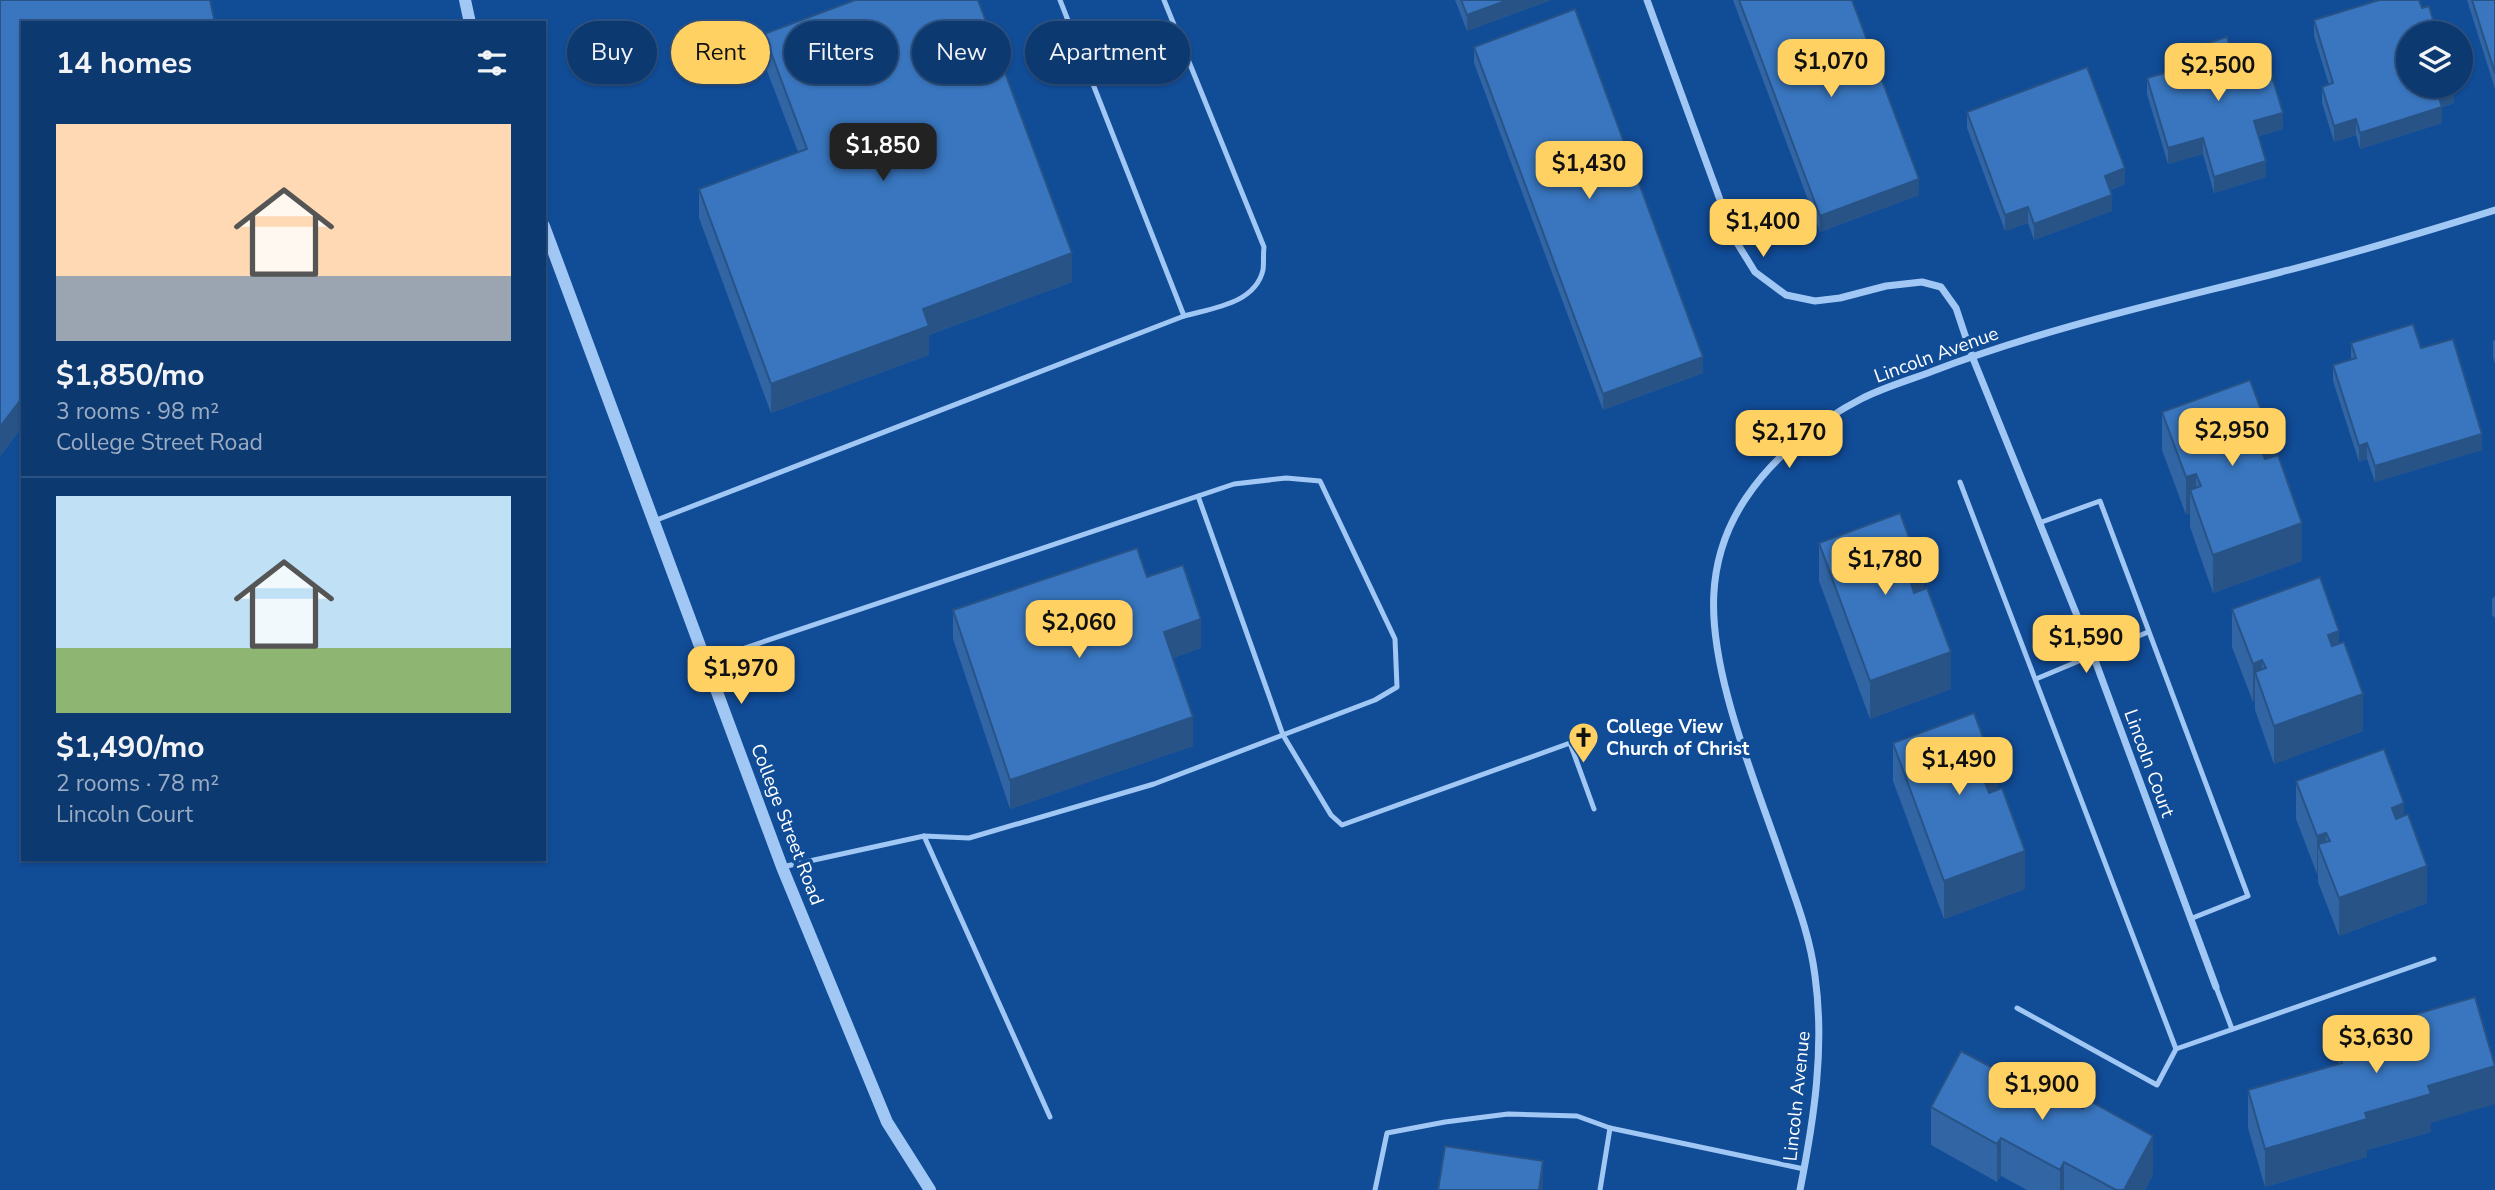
<!DOCTYPE html>
<meta charset="utf-8">
<style>
:root{--surface:#0d3971;--page:#1b4479;--text:#f1f3f6;--muted:#9aacc3;--line:#2d5384;--accent:#ffd163}
body{margin:0;font-family:"Nunito Sans",sans-serif;background:var(--page);color:var(--text);height:100vh;display:flex;flex-direction:column;font-size:26px;white-space:nowrap}
*{box-sizing:border-box;margin:0}
p{font-size:23px;color:var(--muted)}
.icon{flex:none;width:38px;height:38px;fill:none;stroke:currentColor;stroke-width:2;stroke-linecap:round;stroke-linejoin:round}
.map{position:relative;flex:1;overflow:hidden}
.details{position:absolute;left:21px;top:21px;width:525px;height:840px;display:flex;flex-direction:column;background:var(--surface);border-radius:0px;box-shadow:0 2px 5px #0004,0 0 0 2px var(--line)}
.details>*{flex:none}
.guide{position:absolute;left:567px;top:21px;width:665px;height:63px;display:flex;gap:14px}
.fabs{position:absolute;left:2396px;top:21px;display:grid;gap:14px}
.fabs a{display:grid;place-items:center;width:77px;height:77px;border-radius:50%;background:var(--surface);box-shadow:0 2px 5px #0004,0 0 0 2px var(--line);font-size:35px}
.price{position:absolute;translate:-50% -60px;padding:0 16px;border-radius:14px;background:var(--accent);color:#111;font-size:23px;line-height:46px;filter:drop-shadow(0 2px 4px #0008)}
.price::after{content:'';position:absolute;left:50%;top:42px;width:21px;height:16px;margin-left:-10px;background:inherit;clip-path:polygon(0 0,100% 0,50% 100%)}
.price.active{background:#222;color:#fff}
ul{padding:0;list-style:none}
li{display:grid;align-content:center;gap:14px;height:371px;padding:0 35px}
li+li{border-top:2px solid var(--line)}
li span{display:grid;place-items:center;height:217px;border-radius:0px;color:#555}
li>.icon{margin-inline-start:auto}
span .icon{width:126px;height:126px;fill:#fffc;stroke-width:1}
li b{font-size:30px}
h2{display:flex;justify-content:space-between;align-items:center;height:84px;padding:0 35px;font-size:30px}
.chip{padding:0 24px;border-radius:32px;background:var(--surface);box-shadow:0 2px 5px #0004,0 0 0 2px var(--line);font-size:24px;line-height:63px}
.chip.active{background:var(--accent);color:#111}
.map>svg:first-child{display:block}
</style>
<div class="map">
<svg width="2495" height="1190" viewBox="0 0 2495 1190">
<rect width="100%" height="100%" fill="#114c97"/>
<g fill="none" stroke-linecap="round" stroke-linejoin="round">
<g stroke="#a1c7f4" stroke-width="5">
<path d="M1060,0L1184,316"/>
<path d="M1960,482L2176,1049"/>
<path d="M1198,496L1283,735L1331,815L1342,825L1570,743L1594,809"/>
<path d="M654,521L1184,316C1212,308 1255,304 1263,270C1264,263 1263,254 1264,247L1164,0"/>
<path d="M2039,523L2100,501L2248,896L2190,919"/>
<path d="M706,661L1234,484L1286,478L1320,481L1395,639L1397,687L1375,700L1154,784L969,838L924,836L782,867"/>
<path d="M2036,679L2148,632"/>
<path d="M924,836L1050,1117"/>
<path d="M2216,987L2232,1029"/>
<path d="M2017,1008L2157,1085L2176,1049L2434,959"/>
<path d="M1375,1190L1387,1133L1445,1122L1508,1114L1577,1116L1610,1128L1804,1169"/>
<path d="M1600,1190L1610,1128"/>
</g>
<g stroke="#a1c7f4" stroke-width="7">
<path d="M1647,0L1734,238L1755,272L1786,295L1815,301L1840,298L1886,286L1922,282L1941,287L1956,308L1972,356L2093,655L2216,987"/>
<path d="M1800,1190C1814,1119 1825,1048 1815,976C1811,943 1800,911 1789,880C1769,820 1744,759 1728,698C1709,627 1703,562 1746,498C1773,457 1818,421 1861,399C1884,387 1910,380 1933,371C2046,328 2164,302 2281,272C2353,254 2424,232 2495,210"/>
</g>
<g stroke="#a1c7f4" stroke-width="12">
<path d="M465,0L470,23"/>
<path d="M544,226L782,867L887,1122L930,1190"/>
</g>
</g>
<g fill="#3165a4">
<path d="M0,0L23,23V434L19,431L0,456Z"/>
<path d="M1455,0H1551L1467,31Z"/>
<path d="M1733,0H1852L1919,195L1820,232Z"/>
<path d="M2467,0H2495V89Z"/>
<path d="M2314,20L2454,103L2442,107V123L2360,149L2356,135L2334,142L2322,103V87L2329,85L2314,36Z"/>
<path d="M764,34L1072,282L929,335V355L771,413L699,218V189L798,152L764,63Z"/>
<path d="M1474,47L1703,373L1603,410L1474,63Z"/>
<path d="M2174,53H2232L2283,129L2259,136L2266,177L2214,193L2203,154L2168,164L2147,94V78L2174,70Z"/>
<path d="M1967,112L2125,184L2111,190L2112,211L2034,240L2028,223L2005,231L1967,128Z"/>
<path d="M2495,340V364L2493,357V341Z"/>
<path d="M2351,343L2421,348L2482,450L2375,482L2367,459L2359,462L2333,381V365L2351,359Z"/>
<path d="M2162,412L2275,456L2302,561L2213,593L2190,527V513L2186,515L2162,450Z"/>
<path d="M1819,543L1924,590L1951,689L1870,719L1819,581Z"/>
<path d="M1147,577L1201,648L1173,658L1193,746L1010,809L953,639V610Z"/>
<path d="M2495,596V618L2492,615V599Z"/>
<path d="M2232,609L2339,644L2363,731L2274,764L2255,710V701L2253,702L2232,647Z"/>
<path d="M1893,743L1998,789L2025,889L1944,919L1893,781Z"/>
<path d="M2296,781L2404,816L2427,903L2339,936L2318,882V874H2317L2296,819Z"/>
<path d="M2399,1019L2431,1123V1132L2367,1150V1157L2265,1187L2248,1128V1090L2338,1064V1050L2399,1033Z"/>
<path d="M1931,1107L2153,1174L2145,1190H2027L2001,1176L1997,1182L1931,1145Z"/>
</g>
<g fill="#285386">
<path d="M1508,0H1551L1467,31V15Z"/>
<path d="M2454,87V103L2437,108V92Z"/>
<path d="M2442,107V123L2360,149V133Z"/>
<path d="M2283,113V129L2254,137V121Z"/>
<path d="M2356,119V135L2334,142V126Z"/>
<path d="M2203,138V154L2168,164V148Z"/>
<path d="M2266,161V177L2214,193V177Z"/>
<path d="M2125,168V184L2105,192V176Z"/>
<path d="M1919,179V195L1820,232V216Z"/>
<path d="M2112,195V211L2034,240V224Z"/>
<path d="M2028,207V223L2005,231V215Z"/>
<path d="M1072,253V282L929,335V355L771,413V384L923,309Z"/>
<path d="M1703,357V373L1603,410V394Z"/>
<path d="M19,402V431L0,456V427Z"/>
<path d="M2482,434V450L2375,482V466Z"/>
<path d="M2367,443V459L2359,462V446Z"/>
<path d="M2275,448V486L2263,453Z"/>
<path d="M2196,474V507L2190,490V513L2186,515V477Z"/>
<path d="M2302,523V561L2213,593V555Z"/>
<path d="M1924,578V616L1911,583Z"/>
<path d="M1201,619V648L1164,661V632Z"/>
<path d="M2339,631V668L2328,635Z"/>
<path d="M1951,652V689L1870,719V681Z"/>
<path d="M2262,660V694L2255,672V701L2253,702V664Z"/>
<path d="M2363,694V731L2274,764V726Z"/>
<path d="M1193,717V746L1010,809V780Z"/>
<path d="M1998,778V816L1985,782Z"/>
<path d="M2404,803V841L2392,808Z"/>
<path d="M2326,833V866L2318,844V874H2317V836Z"/>
<path d="M2025,851V889L1944,919V881Z"/>
<path d="M2427,866V903L2339,936V898Z"/>
<path d="M2495,1066V1104L2431,1123V1132L2367,1150V1157L2265,1187V1149L2365,1113L2428,1086Z"/>
<path d="M2153,1136V1174L2145,1190H2124Z"/>
<path d="M2001,1138V1176L1997,1182V1144Z"/>
<path d="M1543,1161V1184L1542,1190H1539Z"/>
<path d="M2064,1162V1190H2060V1170Z"/>
</g>
<g fill="#3976bf" stroke="#285386" stroke-width="2">
<path d="M0,0H210L215,23H23V406L19,402L0,427Z"/>
<path d="M855,0H978L1072,253L923,309L929,326L771,384L699,189L807,149L764,34Z"/>
<path d="M1461,0H1508L1467,15Z"/>
<path d="M1739,0H1852L1919,179L1820,216Z"/>
<path d="M2379,0H2419L2422,8L2429,6L2437,33H2408V86H2454V87L2437,92L2442,107L2360,133L2356,119L2334,126L2322,87L2333,83L2314,20Z"/>
<path d="M2472,0H2495V73Z"/>
<path d="M1575,9L1703,357L1603,394L1474,47Z"/>
<path d="M2227,37L2232,53L2262,44L2283,113L2254,121L2266,161L2214,177L2203,138L2168,148L2147,78L2179,69L2174,53Z"/>
<path d="M2087,67L2125,168L2105,176L2112,195L2034,224L2028,207L2005,215L1967,112Z"/>
<path d="M2413,324L2421,348L2453,339L2482,434L2375,466L2367,443L2359,446L2333,365L2356,358L2351,343Z"/>
<path d="M2250,380L2275,448L2263,453L2265,459L2278,455L2302,523L2213,555L2190,490L2201,486L2196,474L2186,477L2162,412Z"/>
<path d="M1900,513L1924,578L1911,583L1914,593L1927,588L1951,652L1870,681L1819,543Z"/>
<path d="M1137,548L1147,577L1183,565L1201,619L1164,632L1193,717L1010,780L953,610Z"/>
<path d="M2320,577L2339,631L2328,635L2332,646L2344,642L2363,694L2274,726L2255,672L2266,668L2262,660L2253,664L2232,609Z"/>
<path d="M1974,713L1998,778L1985,782L1989,793L2002,788L2025,851L1944,881L1893,743Z"/>
<path d="M2384,749L2404,803L2392,808L2396,819L2408,814L2427,866L2339,898L2318,844L2330,841L2326,833L2317,836L2296,781Z"/>
<path d="M2475,997L2495,1066L2428,1086L2431,1094L2365,1113L2367,1119L2265,1149L2248,1090L2342,1063L2338,1050L2403,1032L2399,1019Z"/>
<path d="M1961,1051L2019,1082L2022,1075L2083,1109L2088,1100L2153,1136L2124,1190H2116L2064,1162L2060,1170L2001,1138L1997,1144L1931,1107Z"/>
<path d="M1445,1146L1543,1161L1539,1190H1438Z"/>
</g>
<defs>
<symbol id="church-pin" viewBox="-11 -11 22 30"><path d="M0 17L-7.5 6A9.5 9.5 0 1 1 7.5 6Z" fill="#ffd163" stroke="#114c97"/><path d="M-1.2-6h2.4v3.5h3.3v2.4h-3.3V6h-2.4V-.1h-3.3v-2.4h3.3Z" fill="#111"/></symbol>
</defs>
<g fill-rule="evenodd">
<use href="#church-pin" x="1566" y="720" width="35" height="47"/>
</g>
<g text-anchor="middle" stroke-width="7" stroke-linejoin="round" paint-order="stroke">
<g font-size="19" fill="#fff" stroke="#114c97">
<text transform="translate(1936 354) rotate(-20)" y="7">Lincoln Avenue</text>
<text transform="translate(2150 763) rotate(70)" y="7">Lincoln Court</text>
<text transform="translate(788 824) rotate(69)" y="7">College Street Road</text>
<text transform="translate(1796 1096) rotate(-84)" y="7">Lincoln Avenue</text>
</g>
<g font-size="19" font-weight="bold" fill="#fff" stroke="#114c97" text-anchor="start">
<text x="1606" y="733">College View<tspan x="1606" dy="22">Church of Christ</tspan></text>
</g>
</g>
</svg>
<div class="fabs">
<a><svg class="icon" aria-label="layers" viewBox="0 0 24 24"><path d="M12 4l9 5-9 5-9-5zM3 14l9 5 9-5"/></svg></a>
</div>
<b class="price" style="left:1831px;top:99px">$1,070</b>
<b class="price" style="left:2218px;top:103px">$2,500</b>
<b class="price active" style="left:883px;top:183px">$1,850</b>
<b class="price" style="left:1589px;top:201px">$1,430</b>
<b class="price" style="left:1763px;top:259px">$1,400</b>
<b class="price" style="left:2232px;top:468px">$2,950</b>
<b class="price" style="left:1789px;top:470px">$2,170</b>
<b class="price" style="left:1885px;top:597px">$1,780</b>
<b class="price" style="left:1079px;top:660px">$2,060</b>
<b class="price" style="left:2086px;top:675px">$1,590</b>
<b class="price" style="left:741px;top:706px">$1,970</b>
<b class="price" style="left:1959px;top:797px">$1,490</b>
<b class="price" style="left:2376px;top:1075px">$3,630</b>
<b class="price" style="left:2042px;top:1122px">$1,900</b>
<div class="guide">
<a class="chip">Buy</a>
<a class="chip active">Rent</a>
<a class="chip">Filters</a>
<a class="chip">New</a>
<a class="chip">Apartment</a>
</div>
<section class="details">
<h2>14 homes<svg class="icon" aria-label="filters" viewBox="0 0 24 24"><path d="M4 7h16M4 17h16"/><circle cx="9" cy="7" r="2"/><circle cx="15" cy="17" r="2"/></svg></h2>
<ul>
<li><span style="background:linear-gradient(#ffd9b3 70%,#9aa5b1 0)"><svg class="icon" aria-label="home" viewBox="0 0 24 24"><path d="M3 11l9-7 9 7M6 9v11h12V9"/></svg></span><div><b>$1,850/mo</b><p>3 rooms · 98 m²</p><p>College Street Road</p></div></li>
<li><span style="background:linear-gradient(#bfe0f5 70%,#8fb573 0)"><svg class="icon" aria-label="home" viewBox="0 0 24 24"><path d="M3 11l9-7 9 7M6 9v11h12V9"/></svg></span><div><b>$1,490/mo</b><p>2 rooms · 78 m²</p><p>Lincoln Court</p></div></li>
</ul>
</section>
</div>
